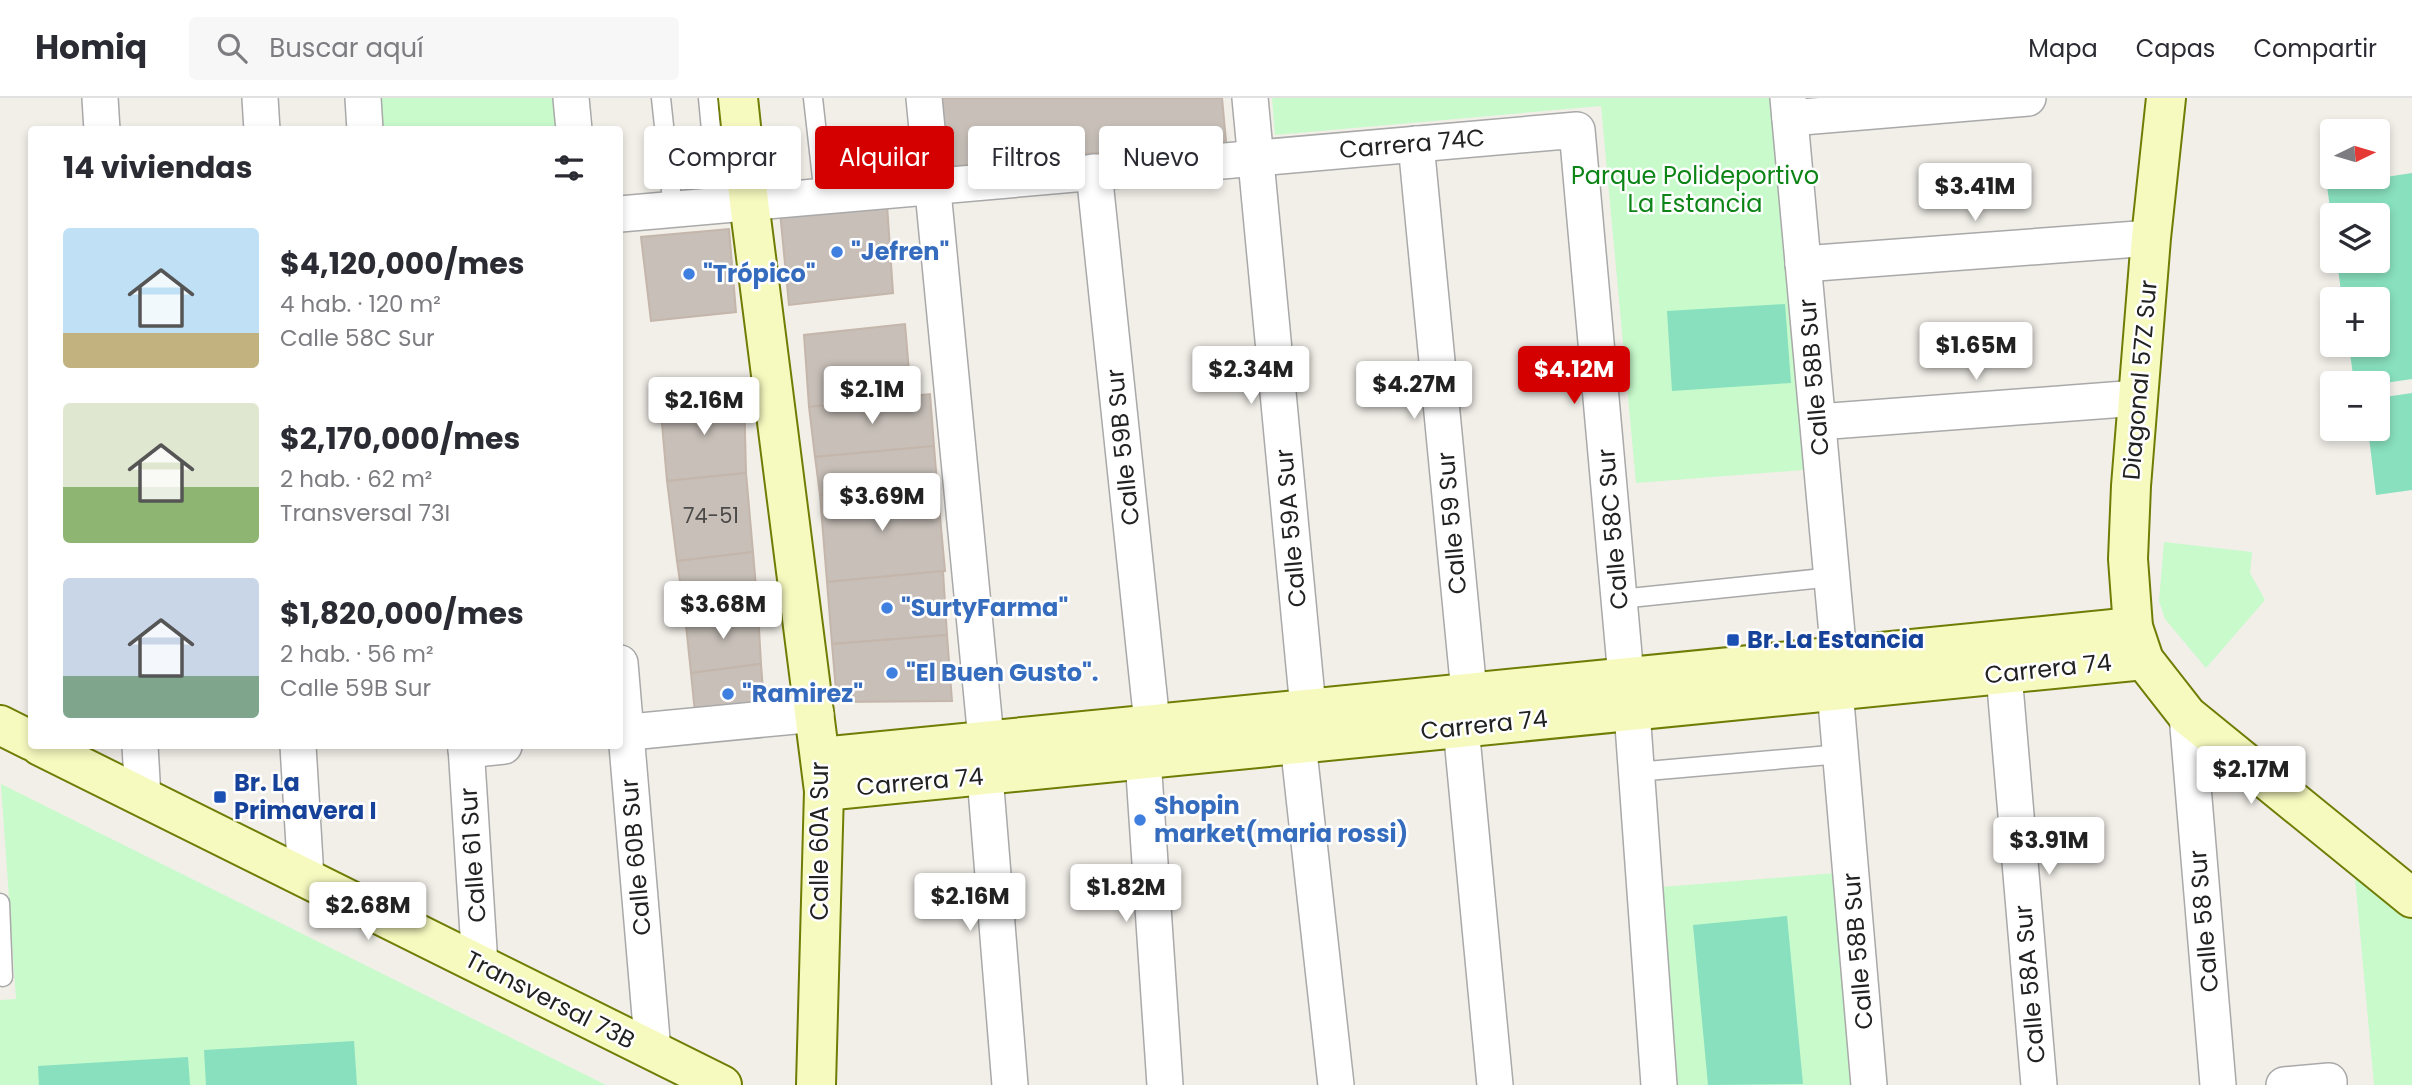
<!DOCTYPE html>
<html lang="es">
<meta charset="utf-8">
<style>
:root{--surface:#fff;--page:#f7f7f7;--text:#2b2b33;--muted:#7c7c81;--line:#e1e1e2;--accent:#d40000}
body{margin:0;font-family:Poppins,sans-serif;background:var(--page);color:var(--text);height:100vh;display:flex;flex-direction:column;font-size:26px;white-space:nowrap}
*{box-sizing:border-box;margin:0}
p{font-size:23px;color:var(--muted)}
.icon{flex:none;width:38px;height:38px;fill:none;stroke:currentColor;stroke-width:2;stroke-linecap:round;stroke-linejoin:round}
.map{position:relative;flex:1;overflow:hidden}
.panel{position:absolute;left:28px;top:28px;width:595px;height:623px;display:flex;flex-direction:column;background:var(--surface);border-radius:7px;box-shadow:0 4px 10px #0003}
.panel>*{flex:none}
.banner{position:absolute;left:644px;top:28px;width:665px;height:63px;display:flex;gap:14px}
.needle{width:46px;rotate:85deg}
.fabs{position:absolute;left:2320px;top:21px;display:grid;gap:14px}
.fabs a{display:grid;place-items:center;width:70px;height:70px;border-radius:7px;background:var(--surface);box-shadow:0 4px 10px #0003;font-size:35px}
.price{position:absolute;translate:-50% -60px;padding:0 16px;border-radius:7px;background:#fff;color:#222;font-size:23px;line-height:46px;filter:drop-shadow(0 2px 4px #0008)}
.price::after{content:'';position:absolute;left:50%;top:42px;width:21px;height:16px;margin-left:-10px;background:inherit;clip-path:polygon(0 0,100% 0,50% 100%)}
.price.on{background:var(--accent);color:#fff}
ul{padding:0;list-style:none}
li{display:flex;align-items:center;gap:21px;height:175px;padding:0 35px}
li span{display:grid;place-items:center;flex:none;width:196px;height:140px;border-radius:7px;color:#555}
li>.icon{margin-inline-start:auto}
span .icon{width:84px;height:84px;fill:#fffc;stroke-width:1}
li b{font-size:30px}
h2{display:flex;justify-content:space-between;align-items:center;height:84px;padding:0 35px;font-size:30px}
.tag{padding:0 24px;border-radius:7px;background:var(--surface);box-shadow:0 4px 10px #0003;font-size:24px;line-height:63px}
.tag.on{background:var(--accent);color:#fff}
header{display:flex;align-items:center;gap:42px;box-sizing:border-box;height:98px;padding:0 35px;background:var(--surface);border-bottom:2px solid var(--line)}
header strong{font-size:33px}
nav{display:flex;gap:38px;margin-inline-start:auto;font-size:24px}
.search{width:490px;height:63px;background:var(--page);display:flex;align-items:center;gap:18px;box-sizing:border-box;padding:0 24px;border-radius:7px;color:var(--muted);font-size:26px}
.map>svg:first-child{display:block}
</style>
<header>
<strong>Homiq</strong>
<div class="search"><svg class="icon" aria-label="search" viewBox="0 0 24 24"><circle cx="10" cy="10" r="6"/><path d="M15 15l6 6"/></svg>Buscar aquí</div>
<nav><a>Mapa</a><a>Capas</a><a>Compartir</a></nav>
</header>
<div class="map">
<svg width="2412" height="987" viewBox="0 0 2412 987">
<rect width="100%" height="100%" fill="#f2efe9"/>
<g fill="#c8facc">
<path d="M378,0H553L555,31H380Z"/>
<path d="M1272,0H1773L1804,372L1636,385L1601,8L1275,37Z"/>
<path d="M2164,444L2252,454L2250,475L2265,502L2206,570L2165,521L2159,503Z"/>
<path d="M1,686L606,987H0V902L16,901Z"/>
<path d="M2354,769L2412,820V987H2374Z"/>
<path d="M1836,775L1854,987H1677L1661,789Z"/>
</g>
<g fill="#88e0be">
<path d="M2412,75V281L2378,286L2354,285L2349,247H2378V201H2342L2337,163H2378V117H2333V132L2327,88Z"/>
<path d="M1785,206L1791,285L1672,293L1667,213Z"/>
<path d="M2412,295V392L2376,397L2368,331H2378V300Z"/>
<path d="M1787,818L1803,986L1708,987L1693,827Z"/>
<path d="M354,943L357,987H206L204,952Z"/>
<path d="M188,959L190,987H39L38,968Z"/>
</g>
<g fill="#c7bfb8" stroke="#c4b6ab" stroke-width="2">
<path d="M938,0H1222L1226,43L944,69Z"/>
<path d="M887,106L893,195L789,207L780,114Z"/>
<path d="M729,131L736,214L651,223L641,139Z"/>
<path d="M905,226L911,297L809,309L804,237Z"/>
<path d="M744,295L746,375L667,383L660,303Z"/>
<path d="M930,296L934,348L815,359L809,309Z"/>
<path d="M934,348L937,385L820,397L815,359Z"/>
<path d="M746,375L753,454L677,463L667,383Z"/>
<path d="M937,385L945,473L827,484L820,397Z"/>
<path d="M753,454L758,513L685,518L677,463Z"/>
<path d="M943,473L947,537L832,546L827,484Z"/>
<path d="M758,513L761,566L691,575L685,518Z"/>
<path d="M947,537L952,603L837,604L832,546Z"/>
<path d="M761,566L765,618L696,625L691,575Z"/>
</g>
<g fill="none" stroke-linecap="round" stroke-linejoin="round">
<defs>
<g id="lane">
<path d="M661,0L673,111"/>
<path d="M708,0L718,107"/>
<path d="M813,0L824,98"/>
<path d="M1620,501L1833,479"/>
<path d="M1636,674L1841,656"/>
<path d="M0,805L3,879"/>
</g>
<g id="street">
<path d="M100,0L102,32"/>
<path d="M260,0L262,32"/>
<path d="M363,0L365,32"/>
<path d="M571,0L574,32"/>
<path d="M924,0L986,641"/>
<path d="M1250,0L1308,610"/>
<path d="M1788,0L1839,558"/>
<path d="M1790,20L2028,0"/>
<path d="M1416,46L1469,594"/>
<path d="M1094,74L1152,625"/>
<path d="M620,116L1577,32L1626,579"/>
<path d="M1803,166L2151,140"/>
<path d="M1818,324L2138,300"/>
<path d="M620,565L653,953"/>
<path d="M2004,576L2039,987"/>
<path d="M1835,592L1869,987"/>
<path d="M1632,613L1659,987"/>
<path d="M2187,617L2218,987"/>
<path d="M1461,629L1495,987"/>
<path d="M620,635L816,616"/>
<path d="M1298,645L1336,987"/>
<path d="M140,648L143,699"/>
<path d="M298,648L306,780"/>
<path d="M466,648L480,867"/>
<path d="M466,652L504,648"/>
<path d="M1143,661L1165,987"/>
<path d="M985,678L1010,987"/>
<path d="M2284,987L2329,983V987"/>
</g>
<g id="secondary">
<path d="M738,0L749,104L824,693L816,987"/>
<path d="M2166,0L2151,140L2131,388L2128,461L2133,529L2144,562L2187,617L2412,800"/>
<path d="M0,627L32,643"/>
<path d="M40,648L722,987"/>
<path d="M821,659L2133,529"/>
<path d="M824,693L2144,562"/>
</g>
</defs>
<use href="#lane" stroke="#a9a9a9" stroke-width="21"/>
<use href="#street" stroke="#a9a9a9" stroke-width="38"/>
<use href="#secondary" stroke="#707d05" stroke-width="42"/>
<use href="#lane" stroke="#fff" stroke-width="18"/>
<use href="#street" stroke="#fff" stroke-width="35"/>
<use href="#secondary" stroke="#f7fabf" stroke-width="38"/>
</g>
<g fill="#3f7fe0" stroke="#fff" stroke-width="2.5">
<circle cx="837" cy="154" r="7"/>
<circle cx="689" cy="176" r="7"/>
<circle cx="887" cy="510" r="7"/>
<circle cx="892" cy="575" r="7"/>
<circle cx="728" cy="596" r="7"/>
<circle cx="1140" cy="722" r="7"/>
</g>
<g fill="#1a4fb4" stroke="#fff" stroke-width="2.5">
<rect x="1726" y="535" width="14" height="14" rx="3.5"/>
<rect x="213" y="692" width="14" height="14" rx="3.5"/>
</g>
<g text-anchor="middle" stroke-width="5" stroke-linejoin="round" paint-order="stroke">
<g font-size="21" fill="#4b4948">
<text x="711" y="425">74-51</text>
</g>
<g font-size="24" fill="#222" stroke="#fff">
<text transform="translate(1412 46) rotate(-5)" y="8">Carrera 74C</text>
<text transform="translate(1814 279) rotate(-95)" y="8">Calle 58B Sur</text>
<text transform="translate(2140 282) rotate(-85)" y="8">Diagonal 57Z Sur</text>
<text transform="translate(1123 349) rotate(-96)" y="8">Calle 59B Sur</text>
<text transform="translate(1452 425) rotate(-95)" y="8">Calle 59 Sur</text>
<text transform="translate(1291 430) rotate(-95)" y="8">Calle 59A Sur</text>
<text transform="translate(1613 431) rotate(-95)" y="8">Calle 58C Sur</text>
<text transform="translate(2048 571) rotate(-6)" y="8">Carrera 74</text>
<text transform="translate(1484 627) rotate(-6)" y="8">Carrera 74</text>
<text transform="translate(920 684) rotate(-5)" y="8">Carrera 74</text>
<text transform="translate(820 743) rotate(-90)" y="8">Calle 60A Sur</text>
<text transform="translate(473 757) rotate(-94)" y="8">Calle 61 Sur</text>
<text transform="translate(636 759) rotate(-95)" y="8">Calle 60B Sur</text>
<text transform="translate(2204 823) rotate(-95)" y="8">Calle 58 Sur</text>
<text transform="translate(1858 853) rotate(-95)" y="8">Calle 58B Sur</text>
<text transform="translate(2030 886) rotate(-95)" y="8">Calle 58A Sur</text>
<text transform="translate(550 902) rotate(27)" y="8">Transversal 73B</text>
</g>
<g font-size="24" fill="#0c8416" stroke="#fff">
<text x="1695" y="86">Parque Polideportivo<tspan x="1695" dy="28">La Estancia</tspan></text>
</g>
<g font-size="24" font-weight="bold" fill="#366cbe" stroke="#fff" text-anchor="start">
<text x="851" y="162">"Jefren"</text>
<text x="703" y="184">"Trópico"</text>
<text x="901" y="518">"SurtyFarma"</text>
<text x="906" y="583">"El Buen Gusto".</text>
<text x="742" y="604">"Ramirez"</text>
<text x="1154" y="716">Shopin<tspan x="1154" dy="28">market(maria rossi)</tspan></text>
</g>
<g font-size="24" font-weight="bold" fill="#164399" stroke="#fff" text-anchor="start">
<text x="1747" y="550">Br. La Estancia</text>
<text x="234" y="693">Br. La<tspan x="234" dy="28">Primavera I</tspan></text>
</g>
</g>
</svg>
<div class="fabs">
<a><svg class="needle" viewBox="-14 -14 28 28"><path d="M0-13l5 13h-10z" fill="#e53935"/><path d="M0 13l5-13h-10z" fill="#7c7c81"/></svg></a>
<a><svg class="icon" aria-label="layers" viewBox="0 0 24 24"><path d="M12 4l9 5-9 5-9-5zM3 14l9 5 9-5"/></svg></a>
<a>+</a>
<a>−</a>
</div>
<b class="price" style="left:1975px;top:125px">$3.41M</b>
<b class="price" style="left:1976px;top:284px">$1.65M</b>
<b class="price" style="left:1251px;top:308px">$2.34M</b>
<b class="price on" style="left:1574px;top:308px">$4.12M</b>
<b class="price" style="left:1414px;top:323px">$4.27M</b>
<b class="price" style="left:872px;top:328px">$2.1M</b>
<b class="price" style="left:704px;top:339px">$2.16M</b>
<b class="price" style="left:882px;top:435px">$3.69M</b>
<b class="price" style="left:723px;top:543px">$3.68M</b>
<b class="price" style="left:2251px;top:708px">$2.17M</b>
<b class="price" style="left:2049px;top:779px">$3.91M</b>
<b class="price" style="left:1126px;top:826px">$1.82M</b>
<b class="price" style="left:970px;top:835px">$2.16M</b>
<b class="price" style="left:368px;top:844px">$2.68M</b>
<div class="banner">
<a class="tag">Comprar</a>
<a class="tag on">Alquilar</a>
<a class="tag">Filtros</a>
<a class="tag">Nuevo</a>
</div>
<section class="panel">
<h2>14 viviendas<svg class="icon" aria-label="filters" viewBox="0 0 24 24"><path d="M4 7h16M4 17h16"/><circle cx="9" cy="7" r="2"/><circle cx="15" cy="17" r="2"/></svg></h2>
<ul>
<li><span style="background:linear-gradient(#bfe0f5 75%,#c2b280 0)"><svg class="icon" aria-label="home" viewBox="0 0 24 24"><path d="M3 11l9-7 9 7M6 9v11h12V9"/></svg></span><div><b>$4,120,000/mes</b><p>4 hab. · 120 m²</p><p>Calle 58C Sur</p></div></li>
<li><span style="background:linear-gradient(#dfe7d0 60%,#8fb573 0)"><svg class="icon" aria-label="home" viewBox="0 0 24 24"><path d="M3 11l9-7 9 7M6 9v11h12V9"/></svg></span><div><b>$2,170,000/mes</b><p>2 hab. · 62 m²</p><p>Transversal 73I</p></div></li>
<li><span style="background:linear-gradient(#c9d6e8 70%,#7fa58c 0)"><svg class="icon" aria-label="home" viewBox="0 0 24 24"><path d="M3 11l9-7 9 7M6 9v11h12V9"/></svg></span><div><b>$1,820,000/mes</b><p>2 hab. · 56 m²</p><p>Calle 59B Sur</p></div></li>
</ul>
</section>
</div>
